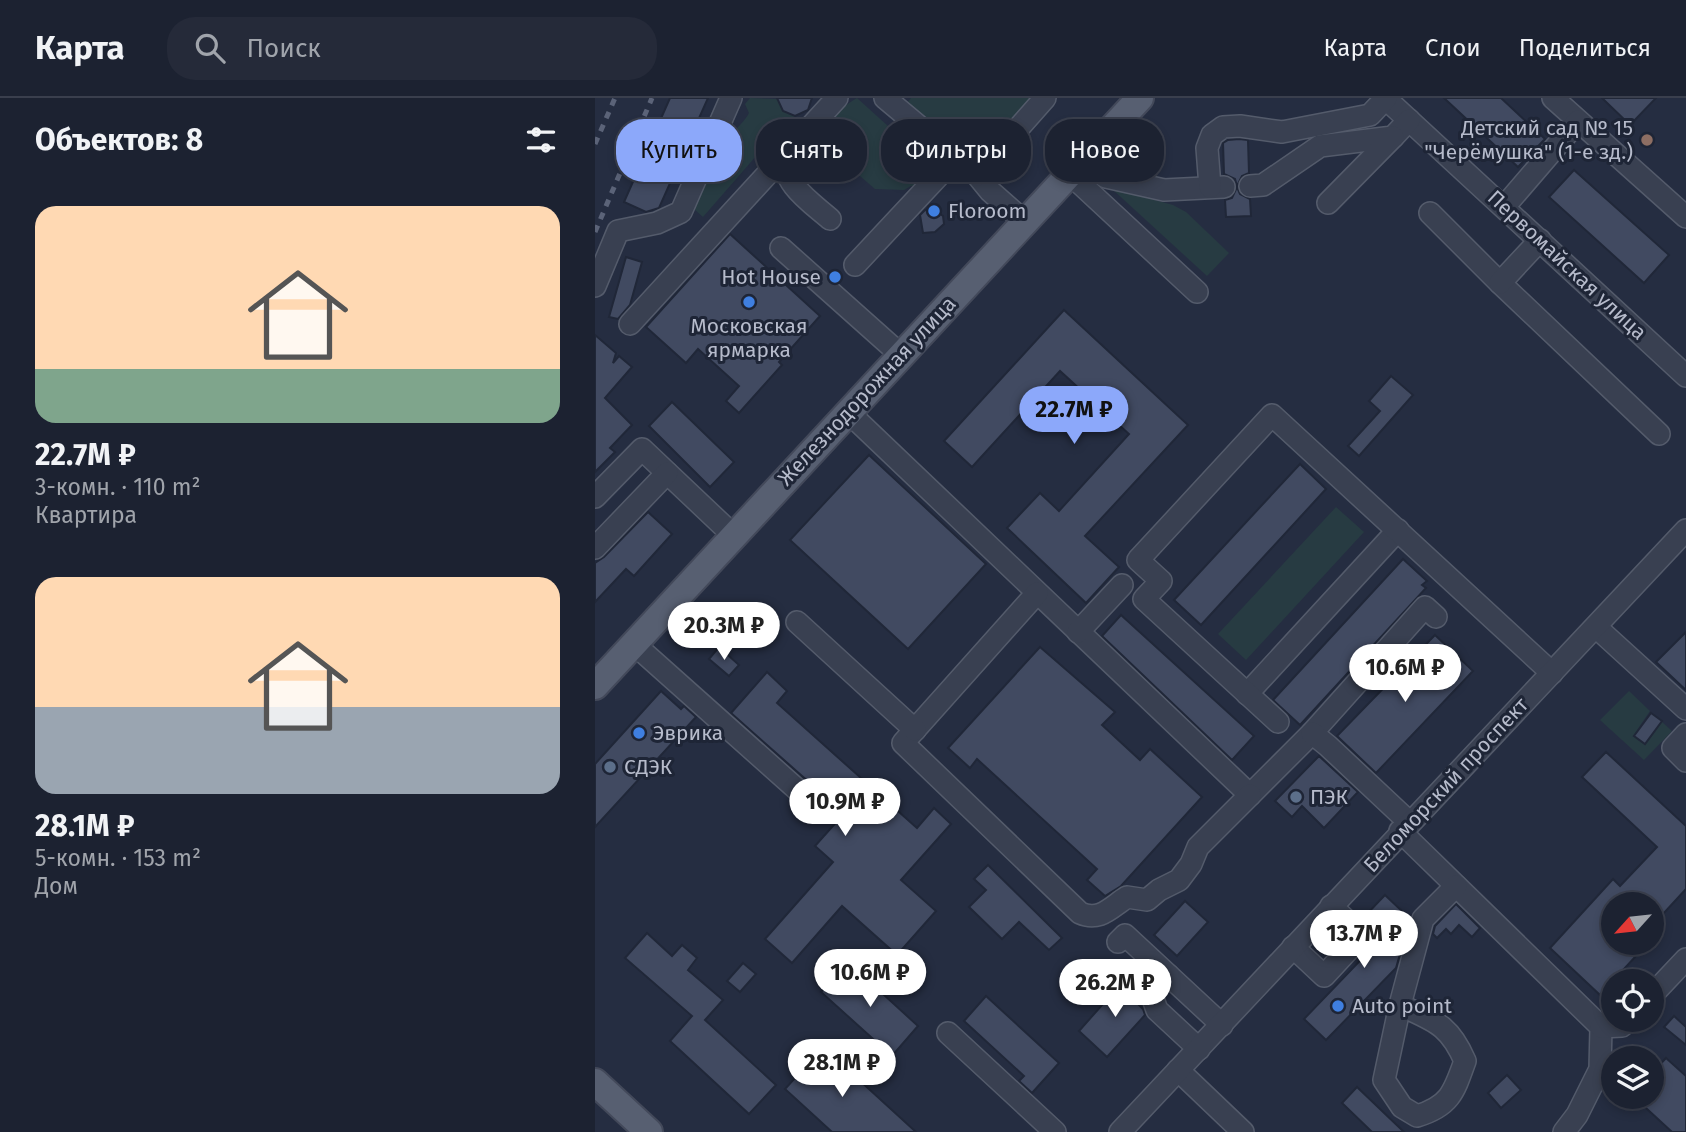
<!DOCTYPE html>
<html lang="ru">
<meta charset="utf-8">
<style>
:root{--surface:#1c2231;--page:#252a39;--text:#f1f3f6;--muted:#a0a4ab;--line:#3a3f4d;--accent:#8ca8fa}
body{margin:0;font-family:"Fira Sans",sans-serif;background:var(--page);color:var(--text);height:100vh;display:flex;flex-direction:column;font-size:26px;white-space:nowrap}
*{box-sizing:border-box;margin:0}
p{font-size:23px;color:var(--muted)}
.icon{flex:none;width:38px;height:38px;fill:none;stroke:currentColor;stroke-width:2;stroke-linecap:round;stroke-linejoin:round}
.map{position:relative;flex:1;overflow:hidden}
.sheet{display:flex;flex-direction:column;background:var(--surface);width:595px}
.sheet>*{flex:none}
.banner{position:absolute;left:21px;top:21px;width:665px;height:63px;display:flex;gap:14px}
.needle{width:46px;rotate:243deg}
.tools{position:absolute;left:1006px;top:794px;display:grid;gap:14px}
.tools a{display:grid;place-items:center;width:63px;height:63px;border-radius:50%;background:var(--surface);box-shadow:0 4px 10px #0003,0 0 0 2px var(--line);font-size:35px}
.price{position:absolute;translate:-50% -60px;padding:0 16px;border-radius:24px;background:#fff;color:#222;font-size:23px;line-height:46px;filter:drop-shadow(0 2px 4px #0008)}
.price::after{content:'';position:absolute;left:50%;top:42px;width:21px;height:16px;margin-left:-10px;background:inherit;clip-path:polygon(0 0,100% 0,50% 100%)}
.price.active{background:var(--accent);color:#111}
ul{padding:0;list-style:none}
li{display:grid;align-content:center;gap:14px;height:371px;padding:0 35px}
li span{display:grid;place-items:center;height:217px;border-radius:21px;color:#555}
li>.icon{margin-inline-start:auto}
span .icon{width:126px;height:126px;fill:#fffc;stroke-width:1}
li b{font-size:30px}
h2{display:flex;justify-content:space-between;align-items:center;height:84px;padding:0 35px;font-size:30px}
.chip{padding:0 24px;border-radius:28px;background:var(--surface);box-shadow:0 4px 10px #0003,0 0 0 2px var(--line);font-size:24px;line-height:63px}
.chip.active{background:var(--accent);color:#111}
header{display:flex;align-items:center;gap:42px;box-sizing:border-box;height:98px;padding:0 35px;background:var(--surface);border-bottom:2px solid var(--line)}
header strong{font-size:33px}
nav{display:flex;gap:38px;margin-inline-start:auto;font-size:24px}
.search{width:490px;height:63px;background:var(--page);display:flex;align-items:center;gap:18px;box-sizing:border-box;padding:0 24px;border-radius:28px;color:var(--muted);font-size:26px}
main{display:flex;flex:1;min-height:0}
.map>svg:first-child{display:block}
</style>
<header>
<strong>Карта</strong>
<div class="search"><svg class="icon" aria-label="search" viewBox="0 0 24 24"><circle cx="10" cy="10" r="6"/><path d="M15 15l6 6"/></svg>Поиск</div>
<nav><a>Карта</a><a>Слои</a><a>Поделиться</a></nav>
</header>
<main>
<section class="sheet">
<h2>Объектов: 8<svg class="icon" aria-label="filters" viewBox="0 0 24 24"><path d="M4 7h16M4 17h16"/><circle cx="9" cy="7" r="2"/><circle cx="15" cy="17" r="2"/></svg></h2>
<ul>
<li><span style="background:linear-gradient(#ffd9b3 75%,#7fa58c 0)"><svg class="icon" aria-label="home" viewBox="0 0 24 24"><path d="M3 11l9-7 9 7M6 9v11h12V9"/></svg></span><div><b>22.7M ₽</b><p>3-комн. · 110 m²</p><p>Квартира</p></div></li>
<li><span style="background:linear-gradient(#ffd9b3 60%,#9aa5b1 0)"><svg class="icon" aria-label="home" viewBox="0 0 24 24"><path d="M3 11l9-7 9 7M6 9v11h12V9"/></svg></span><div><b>28.1M ₽</b><p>5-комн. · 153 m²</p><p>Дом</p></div></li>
</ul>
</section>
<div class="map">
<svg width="1091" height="1034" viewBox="0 0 1091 1034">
<rect width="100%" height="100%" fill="#252d41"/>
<g fill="#273b42">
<path d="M155,0L182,1L188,13L200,18L201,30L192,40L176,41L108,119L99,111C101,104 101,95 104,89C115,71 130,56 137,37C141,30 150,23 154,15L150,6Z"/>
<path d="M262,0L325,57L330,65L331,80L321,89L316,88L309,92L280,91L258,72L229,68C210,42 240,13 262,0Z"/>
<path d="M316,0H437L382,65L312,5Z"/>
<path d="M516,90L578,107L591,114L634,155L612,178Z"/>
<path d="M741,409L769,434L651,562L623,536Z"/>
<path d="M1034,593L1055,613L1038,638L1050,647L1067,624L1077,633L1049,662L1005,622Z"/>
</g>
<g fill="#414a61" stroke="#202738" stroke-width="2">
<path d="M75,0H113L64,110L51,114L29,104Z"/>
<path d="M182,0H217L213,12L200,18L188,13Z"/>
<path d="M849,0H906L950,41L923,69Z"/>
<path d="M1007,0H1061L1035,27Z"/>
<path d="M644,41L653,42L654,75L647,78L642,88L640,81L629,76L628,45L633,42Z"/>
<path d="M979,72L1074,157L1049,185L954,99Z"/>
<path d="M642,89L645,96L655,101L656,118L631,119L630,102L637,100Z"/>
<path d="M338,111L348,118L349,126L340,134L328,135L325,117L330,112Z"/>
<path d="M135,136L225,218L184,264L187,267L144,315L131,303L144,288L103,251L91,265L51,229Z"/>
<path d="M31,159L47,164L35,207L23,221L14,219Z"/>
<path d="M469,212L593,327L490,438L524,469L491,505L412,430L445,395L464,413L534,336L465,273L377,369L349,343Z"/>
<path d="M0,237L21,255L18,265L24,258L37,269L10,300L37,327L15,350L20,354L0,374Z"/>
<path d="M796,278L818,297L764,358L753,348L785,313L774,303Z"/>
<path d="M77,304L139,364L115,389L54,328Z"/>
<path d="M274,357L391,466L313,551L195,442Z"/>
<path d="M705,366L731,391L606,527L579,502Z"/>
<path d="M53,414L77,436L39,478L31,471L0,504V465L9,459Z"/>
<path d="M808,461L832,483L827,487L831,490L705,627L678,602Z"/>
<path d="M526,517L659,638L637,662L507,538Z"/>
<path d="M1091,534V592L1061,564Z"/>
<path d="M840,537L878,573L781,675L742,638Z"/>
<path d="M124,549L144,567L134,578L114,561Z"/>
<path d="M445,549L520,614L507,627L545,662L555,651L607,699L526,788L510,798L492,782L502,771L382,661L375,670L353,650Z"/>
<path d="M172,574L192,593L182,605L322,730L339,710L356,726L306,782L341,813L302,857L247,808L197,865L170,841L238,764L220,748L245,720L237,712L233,701L136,615Z"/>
<path d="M66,593L86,611L89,608L101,619L0,729V666Z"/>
<path d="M1056,615L1067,623L1050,646L1039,638Z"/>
<path d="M1011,654L1091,728V791L1057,828V807H1018V845H1053L1005,897L955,850L1018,781L1025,788L1062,749L987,679Z"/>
<path d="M724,658L763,694L729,730L707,708L697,719L680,703Z"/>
<path d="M393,767L467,840L454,852L424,824L407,841L374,809L391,792L379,781Z"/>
<path d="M790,797L810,816L805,821L813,828L801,870L731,942L709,921L781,846L778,843L779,833L768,820Z"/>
<path d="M590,803L613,824L582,858L559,837Z"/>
<path d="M861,806L885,830L877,839L864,827L856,836L851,831L842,840L838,836L840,828Z"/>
<path d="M52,835L77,858L87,847L102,860L93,872L128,902L110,922L181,987L154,1016L75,943L97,918L30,860Z"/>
<path d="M253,864L323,928L297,958L226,894Z"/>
<path d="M148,865L161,876L145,894L132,883Z"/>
<path d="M550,873L554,878L543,892L544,900L541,904L548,911L550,917L512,959L484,933L523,889L531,896Z"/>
<path d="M391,898L464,965L437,995L424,983L429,978L369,923Z"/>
<path d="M1079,918L1091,929V947L1069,929Z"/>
<path d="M228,949L321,1034H237L190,991Z"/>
<path d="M1071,960L1091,978V1034H1077L1039,999H1057V975Z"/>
<path d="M912,977L926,992L906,1010L893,995Z"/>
<path d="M762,989L809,1034H777L747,1005Z"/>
</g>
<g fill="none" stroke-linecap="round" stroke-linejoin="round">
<defs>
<g id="minor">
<path d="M290,0L382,77L395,93L430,124"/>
<path d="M790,0L1091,278"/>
<path d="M958,0L1091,119"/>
<path d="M190,56C185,85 217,105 235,121"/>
<path d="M486,64L511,79L569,92L629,89"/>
<path d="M475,76L602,194"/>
<path d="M382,77L450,0"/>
<path d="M655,88L668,87L725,48L798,39L814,22"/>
<path d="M615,89L612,50L617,37L628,29L645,28L687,34L775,17L791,0"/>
<path d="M733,105L798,39"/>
<path d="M909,109L983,23"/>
<path d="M835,115L905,185L1064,336"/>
<path d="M186,150L306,257"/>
<path d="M260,167L361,59"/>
<path d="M905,185L945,142"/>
<path d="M0,188L23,133L62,125L86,114L136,0"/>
<path d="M35,226L242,0"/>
<path d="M253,314L655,697L717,635L830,509L841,519"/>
<path d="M0,399L47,351L139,438"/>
<path d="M0,450L72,375"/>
<path d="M442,495L308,645L485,815C505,824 516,809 532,799L552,802L564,792L584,782L596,766L603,749L655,697"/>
<path d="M202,524L320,632"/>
<path d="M1001,529L1091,611"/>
<path d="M483,534L527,487"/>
<path d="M39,546L224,711"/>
<path d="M652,596L803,432"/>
<path d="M683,624L549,501L566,483L543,462L677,317L957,575"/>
<path d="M717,635L733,648L814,724"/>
<path d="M1091,636L1078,650L1091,663"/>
<path d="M805,733L1006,929L1005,971L982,1017L969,1034"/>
<path d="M523,844L530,837L627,927"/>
<path d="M698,849L729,878L767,837L736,808"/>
<path d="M573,877L556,895L562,912L604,951"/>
<path d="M1057,897L1091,861"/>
<path d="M805,907C839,923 854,926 870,963C859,994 855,1008 822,1018L807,1009L789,982L805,907L828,821L861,788"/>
<path d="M1006,929L1027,928L1033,922"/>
<path d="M353,935L460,1034"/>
<path d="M583,972L648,1034"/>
<path d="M525,1034L1091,432"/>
</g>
<g id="major">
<path d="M0,588L545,0"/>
<path d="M0,984L54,1034"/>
</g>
</defs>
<use href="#minor" stroke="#545b6b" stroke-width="24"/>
<use href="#major" stroke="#43495a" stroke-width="30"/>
<use href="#minor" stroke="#394051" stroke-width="21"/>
<use href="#major" stroke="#575f71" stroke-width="26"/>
<g stroke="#5b6378" stroke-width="5" stroke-dasharray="7 7" stroke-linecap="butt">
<path d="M0,46L20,0"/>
<path d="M0,134L57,0"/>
</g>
</g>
<circle fill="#8d6e63" stroke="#1e2536" stroke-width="2.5" cx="1052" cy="42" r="7"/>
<g fill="#3f7fe0" stroke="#1e2536" stroke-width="2.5">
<circle cx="339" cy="113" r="7"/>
<circle cx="240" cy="179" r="7"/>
<circle cx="154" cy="204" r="7"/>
<circle cx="44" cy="635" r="7"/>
<circle cx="743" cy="908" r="7"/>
</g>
<g fill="#5c6f8a" stroke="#1e2536" stroke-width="2.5">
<circle cx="15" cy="669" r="7"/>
<circle cx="701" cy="699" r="7"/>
</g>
<g text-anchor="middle" stroke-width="6" stroke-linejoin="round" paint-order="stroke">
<g font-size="21" fill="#b6bbcb" stroke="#1e2536" text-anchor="start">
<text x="1038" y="37" text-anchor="end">Детский сад № 15<tspan x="1038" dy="24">"Черёмушка" (1-е зд.)</tspan></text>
<text x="353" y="120">Floroom</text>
<text x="226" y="186" text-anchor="end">Hot House</text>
<text x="154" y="235" text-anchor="middle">Московская<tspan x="154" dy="24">ярмарка</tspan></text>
<text x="58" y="642">Эврика</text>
<text x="29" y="676">СДЭК</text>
<text x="715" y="706">ПЭК</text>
<text x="757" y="915">Auto point</text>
</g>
<g font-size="21" fill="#b6bbcb" stroke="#1e2536">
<text transform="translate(972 167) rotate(43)" y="7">Первомайская улица</text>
<text transform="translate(272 293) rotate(-47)" y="7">Железнодорожная улица</text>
<text transform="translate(851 687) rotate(-47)" y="7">Беломорский проспект</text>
</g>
</g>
</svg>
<div class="tools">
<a><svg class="needle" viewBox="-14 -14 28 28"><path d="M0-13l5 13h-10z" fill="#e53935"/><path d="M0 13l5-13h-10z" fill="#a0a4ab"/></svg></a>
<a><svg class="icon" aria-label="locate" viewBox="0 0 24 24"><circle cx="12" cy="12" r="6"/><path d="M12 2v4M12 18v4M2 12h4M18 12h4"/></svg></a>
<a><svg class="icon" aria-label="layers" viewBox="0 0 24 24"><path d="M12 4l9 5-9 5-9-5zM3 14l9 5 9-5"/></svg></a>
</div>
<b class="price active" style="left:479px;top:348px">22.7M ₽</b>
<b class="price" style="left:129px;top:564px">20.3M ₽</b>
<b class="price" style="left:810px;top:606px">10.6M ₽</b>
<b class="price" style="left:250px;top:740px">10.9M ₽</b>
<b class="price" style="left:769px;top:872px">13.7M ₽</b>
<b class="price" style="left:275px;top:911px">10.6M ₽</b>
<b class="price" style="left:520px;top:921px">26.2M ₽</b>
<b class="price" style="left:247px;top:1001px">28.1M ₽</b>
<div class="banner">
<a class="chip active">Купить</a>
<a class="chip">Снять</a>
<a class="chip">Фильтры</a>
<a class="chip">Новое</a>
</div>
</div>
</main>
